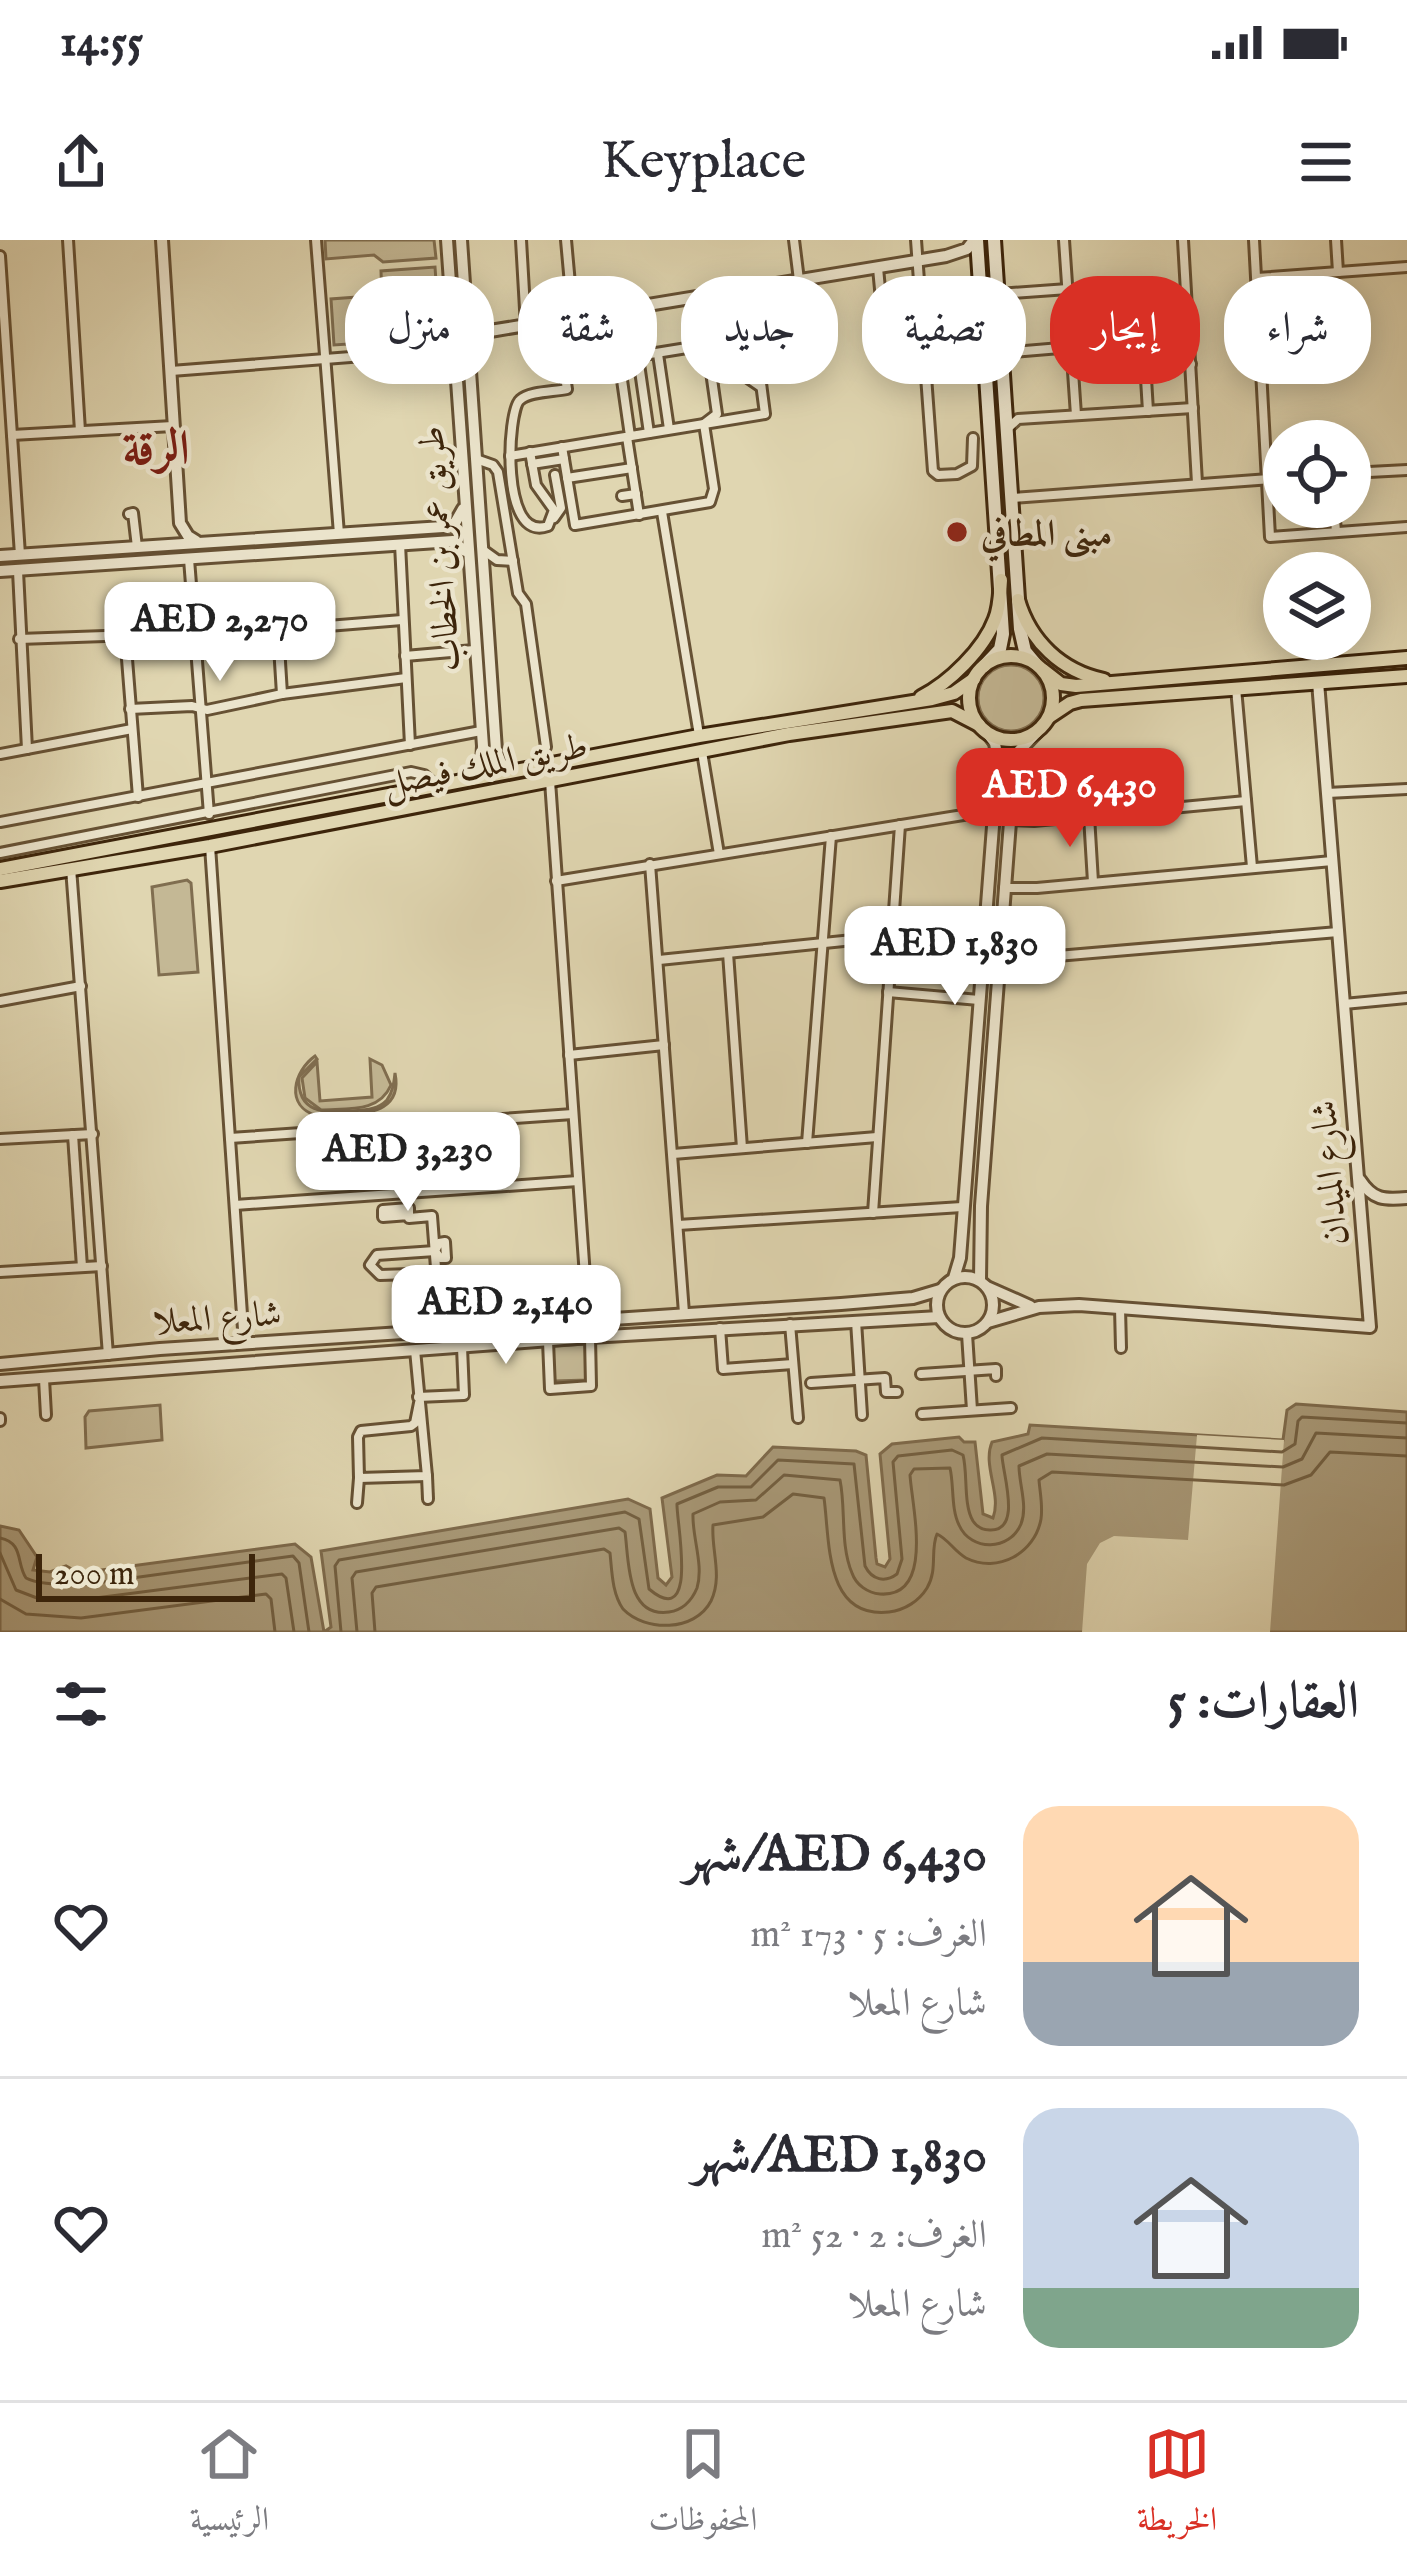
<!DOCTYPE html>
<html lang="ar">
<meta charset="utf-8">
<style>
:root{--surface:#fff;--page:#f7f7f7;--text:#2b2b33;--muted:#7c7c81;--line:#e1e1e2;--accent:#d93025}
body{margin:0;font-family:"IM FELL English",Amiri,serif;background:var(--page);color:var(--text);direction:rtl;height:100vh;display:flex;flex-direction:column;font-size:45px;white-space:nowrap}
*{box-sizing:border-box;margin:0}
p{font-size:39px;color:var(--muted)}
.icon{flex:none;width:66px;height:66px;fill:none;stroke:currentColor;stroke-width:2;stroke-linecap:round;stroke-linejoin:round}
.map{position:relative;height:1392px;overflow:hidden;direction:ltr}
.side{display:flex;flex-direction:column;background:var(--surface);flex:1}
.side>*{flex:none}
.banner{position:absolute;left:36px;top:36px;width:1335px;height:108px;direction:rtl;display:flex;gap:24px}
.fabs{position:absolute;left:1263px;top:180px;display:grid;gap:24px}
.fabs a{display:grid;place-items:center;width:108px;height:108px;border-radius:50%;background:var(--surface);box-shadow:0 6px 30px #0003;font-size:60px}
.scale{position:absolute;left:36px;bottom:30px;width:219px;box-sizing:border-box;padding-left:12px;border:6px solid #3d250b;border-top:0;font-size:33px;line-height:42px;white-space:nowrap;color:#3d250b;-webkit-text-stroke:9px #ebe4cc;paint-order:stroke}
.price{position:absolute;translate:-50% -102px;padding:0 27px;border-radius:24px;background:#fff;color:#222;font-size:39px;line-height:78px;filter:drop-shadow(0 3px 6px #0008)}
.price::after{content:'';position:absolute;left:50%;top:72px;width:36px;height:27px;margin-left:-18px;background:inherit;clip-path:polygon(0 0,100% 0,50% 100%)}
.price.on{background:var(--accent);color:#fff}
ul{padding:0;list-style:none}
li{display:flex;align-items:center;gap:36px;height:300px;padding:0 48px}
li+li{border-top:3px solid var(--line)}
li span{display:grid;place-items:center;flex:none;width:336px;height:240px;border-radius:36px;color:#555}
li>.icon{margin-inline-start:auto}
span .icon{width:144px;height:144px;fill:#fffc;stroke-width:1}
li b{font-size:51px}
h2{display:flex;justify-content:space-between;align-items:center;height:144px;padding:0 48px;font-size:51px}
.pill{padding:0 42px;border-radius:48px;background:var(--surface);box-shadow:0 6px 30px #0003;font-size:42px;line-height:108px}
.pill.on{background:var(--accent);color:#fff}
.status{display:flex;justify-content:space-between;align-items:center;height:84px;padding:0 60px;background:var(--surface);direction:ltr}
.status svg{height:33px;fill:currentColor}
header{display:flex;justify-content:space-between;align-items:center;height:156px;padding:0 48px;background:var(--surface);font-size:54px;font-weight:600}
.tabs{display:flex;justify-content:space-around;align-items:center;height:168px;border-top:3px solid var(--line);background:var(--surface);font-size:33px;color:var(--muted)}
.tabs a{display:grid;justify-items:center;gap:6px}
.tabs .on{color:var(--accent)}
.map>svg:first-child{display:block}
</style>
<div class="status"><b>14:55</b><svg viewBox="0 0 49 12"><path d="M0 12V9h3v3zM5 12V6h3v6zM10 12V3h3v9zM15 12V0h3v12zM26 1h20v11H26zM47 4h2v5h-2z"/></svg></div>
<header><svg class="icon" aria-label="menu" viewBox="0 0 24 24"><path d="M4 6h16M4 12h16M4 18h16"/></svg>Keyplace<svg class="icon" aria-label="share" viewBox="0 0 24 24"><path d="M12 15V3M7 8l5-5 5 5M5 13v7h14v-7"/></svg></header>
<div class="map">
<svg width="1407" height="1392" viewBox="0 0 1407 1392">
<rect width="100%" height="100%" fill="#e0d6b1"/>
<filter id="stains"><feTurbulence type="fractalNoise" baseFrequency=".00167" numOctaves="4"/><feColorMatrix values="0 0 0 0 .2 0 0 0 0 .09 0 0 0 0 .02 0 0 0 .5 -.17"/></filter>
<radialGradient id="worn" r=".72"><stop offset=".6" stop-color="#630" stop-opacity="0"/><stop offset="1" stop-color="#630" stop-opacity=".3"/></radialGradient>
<g fill="#c4b895" stroke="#806e50" stroke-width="3">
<path d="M325,0H434L436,18L383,22L374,15L326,19Z"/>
<path d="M435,27L440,98L334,105L331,59L370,56L371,61L382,60L381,31Z"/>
<circle cx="1011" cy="458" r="33"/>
<path d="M187,640L191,643L198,732L159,735L152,647Z"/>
<path d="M315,816L317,819L299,837C297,873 324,873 351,871C364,870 378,870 387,860C393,852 394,842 395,833C402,868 374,873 346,875C337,876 326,878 317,876C284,866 294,831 315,816Z"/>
<path d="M370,819L382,825L391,845C379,873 348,868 321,870L305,858L302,838L317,822L320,861L372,857Z"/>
<path d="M586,1104L588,1140L554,1141L553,1106Z"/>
<path d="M160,1165L162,1200L86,1208L85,1177L89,1171Z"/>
</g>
<g fill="#a99a79" stroke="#7e6b4d" stroke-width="3">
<path d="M1296,1164L1407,1172V1392H324L331,1387L321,1311L628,1259L650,1269L658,1338L666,1345L672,1337L662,1258L717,1235L746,1236L773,1207L856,1211L866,1215L876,1318L877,1324L885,1327L890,1319L880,1214L892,1204L959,1197L964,1202H975L983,1274L993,1278C1002,1254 982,1226 992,1202L1028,1194L1030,1185L1283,1200L1287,1170Z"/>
<path d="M0,1286L19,1290L37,1317L33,1330L50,1332L66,1326L79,1333L295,1304L311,1317L324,1392H0Z"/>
</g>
<path fill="#e0d6b1" d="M1197,1195L1284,1200L1270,1392H1082L1087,1324L1100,1303L1114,1296L1188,1300Z"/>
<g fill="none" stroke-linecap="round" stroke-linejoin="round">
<g stroke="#736042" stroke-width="3">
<path d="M0,1298C24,1303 16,1323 26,1338C39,1345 67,1345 81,1345L293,1316L299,1323L309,1392"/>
<path d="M0,1313L16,1350L37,1358L80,1360L282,1334L286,1338L294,1392"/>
<path d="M0,1359L26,1374L81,1378L266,1354L271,1359L275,1392"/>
<path d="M341,1392L335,1326L339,1320L625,1272L639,1279L649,1349C700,1392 676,1280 677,1264L718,1247H751L778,1220L854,1224L865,1326C872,1340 885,1343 897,1334L902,1319L893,1222L898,1216L952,1210L963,1215C968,1234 963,1264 973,1281C977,1287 983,1290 990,1290C1023,1291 1002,1232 1002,1215L1042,1198L1282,1212L1295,1204L1298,1181L1302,1177L1407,1183"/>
<path d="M357,1392L352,1338L356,1332L619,1288L625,1292C629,1320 626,1378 669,1372C683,1370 692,1360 697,1348C704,1325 692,1297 693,1274L720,1262L756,1260L784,1235L840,1240C846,1269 840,1305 852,1333C856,1345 868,1353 880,1354C935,1358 912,1267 910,1235L914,1229L950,1228C954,1245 951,1269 959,1285C971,1312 1010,1311 1021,1284C1028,1266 1019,1244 1019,1226L1047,1214L1283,1227L1302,1219L1316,1193L1407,1198"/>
<path d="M375,1392L372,1353L376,1347L604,1309L610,1313C612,1332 612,1353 623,1369C645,1392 695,1392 711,1361C723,1336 711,1310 713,1285L763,1277L793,1254L824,1258C830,1300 824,1379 889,1372C905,1370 919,1361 927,1348C938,1330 930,1310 937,1294C948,1299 954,1311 966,1318C998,1334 1035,1313 1041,1279C1043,1266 1040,1253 1039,1240L1052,1232L1284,1245L1311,1235L1330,1212L1407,1216"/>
</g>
<defs>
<g id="minor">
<path d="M68,0L80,191"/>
<path d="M316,0L339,294"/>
<path d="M521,0L526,86"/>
<path d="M566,0L573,77"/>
<path d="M794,0L799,40"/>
<path d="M916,0L933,231L938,235L957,234L972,226L973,198"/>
<path d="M1064,0L1076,175"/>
<path d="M1183,0L1197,243"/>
<path d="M1254,0L1270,297L1407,287"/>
<path d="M1336,0L1338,32"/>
<path d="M0,16L20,315"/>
<path d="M878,28L886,112H895V101L885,102"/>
<path d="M1257,38L1407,27"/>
<path d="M998,54L1068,49"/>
<path d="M1142,68L1144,96"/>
<path d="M1069,73L1187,65"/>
<path d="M884,80L924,77"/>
<path d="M1144,106L1148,171"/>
<path d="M1002,113L1072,107"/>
<path d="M658,114L669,189"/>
<path d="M638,117L649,193"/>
<path d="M171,131L454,109"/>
<path d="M1074,131L1191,124"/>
<path d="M742,134L761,147"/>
<path d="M1007,189L1018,179L1193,168"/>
<path d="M12,195L173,186"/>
<path d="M627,197L639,275"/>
<path d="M562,207L575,285L710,262L714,249L704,184L717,174L707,104"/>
<path d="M530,212L536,245L554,270L548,286C500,304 507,171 520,160C530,151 554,152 567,149L560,106"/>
<path d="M510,216L765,174L755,97L619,119L630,196"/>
<path d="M476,219L493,225L498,232L518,353L526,364L546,507"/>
<path d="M532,224L564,219"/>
<path d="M1350,233L1407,230"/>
<path d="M567,238L632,228"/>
<path d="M622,256L636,254"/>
<path d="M1013,258L1284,238"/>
<path d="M1334,267L1336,292"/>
<path d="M662,272L699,495"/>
<path d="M129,274L133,273L137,307"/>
<path d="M554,278L561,268L555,235"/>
<path d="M400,304L410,505"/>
<path d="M483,310L497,320L513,321"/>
<path d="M189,319L209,574"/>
<path d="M18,331L27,509"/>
<path d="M278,390L282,454"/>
<path d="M125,394L138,557"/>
<path d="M19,399L278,390L402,380"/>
<path d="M405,416L474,410"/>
<path d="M1236,448L1252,627"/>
<path d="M130,469L192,466L207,470L282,454L406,438"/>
<path d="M702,512L719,614"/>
<path d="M0,514L132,489"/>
<path d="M550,541L588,1079"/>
<path d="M1327,553L1407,549"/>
<path d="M1089,576L1093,642"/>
<path d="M1010,580L1034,581L1246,561"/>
<path d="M0,582L481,491"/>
<path d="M210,606L244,1104"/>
<path d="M0,613L411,532L424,535L435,545"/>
<path d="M650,624L684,1073"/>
<path d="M71,628L108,1115"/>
<path d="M556,641L994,570"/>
<path d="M1004,648H1037L1332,621"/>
<path d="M728,713L742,908"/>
<path d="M659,720L892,696"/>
<path d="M999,721L1338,692"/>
<path d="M888,752L979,760"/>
<path d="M0,761L81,746"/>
<path d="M1344,764L1407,758"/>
<path d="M569,815L664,805"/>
<path d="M73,895L82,1027"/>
<path d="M230,898L573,874"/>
<path d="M0,899L93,894"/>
<path d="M807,903L831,596"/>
<path d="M673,914L877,897"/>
<path d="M235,965L578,941"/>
<path d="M873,973L900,585"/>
<path d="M409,975L383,977V970L409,968V978L432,976L437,1041L438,1050L451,1049V1040L437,1041"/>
<path d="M678,985L962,967"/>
<path d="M0,1032L102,1026"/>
<path d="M412,1052L438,1050"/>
<path d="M1120,1068L1121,1108"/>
<path d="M856,1081L862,1175"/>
<path d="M790,1084L798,1178"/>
<path d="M720,1088L723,1129L793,1124"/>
<path d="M414,1092L411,1034L380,1035L370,1025L377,1015L435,1011L440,1018H446L445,1002L439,1003L435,1011"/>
<path d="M967,1094L972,1170"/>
<path d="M548,1101L550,1149L591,1146L590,1097"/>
<path d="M415,1110L427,1236L359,1238L358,1197L361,1191L411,1186L415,1183L419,1163"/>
<path d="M921,1134L996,1129V1136"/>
<path d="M44,1139L46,1175"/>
<path d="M811,1143L885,1138L886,1152H897"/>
<path d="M418,1157L464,1155L462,1107"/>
<path d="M922,1174L1011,1168"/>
<path d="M0,1178V1181"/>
<path d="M427,1236L428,1259"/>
<path d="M357,1263L359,1238"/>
</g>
<g id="tertiary">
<path d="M162,0L180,283L188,296L196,301"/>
<path d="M447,0L483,506L482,524L473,539"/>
<path d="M461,0L496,510L501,523L512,532"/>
<path d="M471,111L476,99L490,91L946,16L967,9L974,0"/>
<path d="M0,316L443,287L455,283L463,269"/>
<path d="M0,331L453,301L465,311"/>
<path d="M1360,940C1373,960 1384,960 1407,958"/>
<circle cx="965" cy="1065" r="28"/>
<path d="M954,1038L960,1018L998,521L995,503L986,491"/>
<path d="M980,1040L981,966L1014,529L1018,512L1037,492"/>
<path d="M987,1047L1030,1066"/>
<path d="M988,1082L1039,1067L1079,1065L1370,1087L1318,442"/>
<path d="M0,1124L160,1109L841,1064L913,1058L940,1050"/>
<path d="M0,1141L590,1097L939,1077"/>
</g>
<g id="secondary">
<path d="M977,0L1003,394L1000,409L984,426"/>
<path d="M994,0L1020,389L1025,411L1035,423"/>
</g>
<g id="primary">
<path d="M1018,360C1030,401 1061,431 1104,440"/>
<circle cx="1011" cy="458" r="42"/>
<path d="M1043,430L1061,444L1076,446L1407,418"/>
<path d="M921,457C949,443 984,409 995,379C1000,367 1000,353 1001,340"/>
<path d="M1049,477L1070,463L1081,460L1407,436"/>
<path d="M0,629L699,496L932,459L954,453L974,439"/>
<path d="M0,641L210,606L789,494L952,471L979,485"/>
</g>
</defs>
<use href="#minor" stroke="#665134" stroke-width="14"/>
<use href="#tertiary" stroke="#665134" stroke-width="16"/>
<use href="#secondary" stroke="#3d250b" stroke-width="18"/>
<use href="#primary" stroke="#3d250b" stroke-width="18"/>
<use href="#minor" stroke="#ebe4cc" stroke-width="8"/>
<use href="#tertiary" stroke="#ebe4cc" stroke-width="10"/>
<use href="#secondary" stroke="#ebe4cc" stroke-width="12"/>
<use href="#primary" stroke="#e0d6b1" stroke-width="12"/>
</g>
<circle fill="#8f2418" stroke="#ebe4cc" stroke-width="4.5" cx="957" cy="292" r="12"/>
<g text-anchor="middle" stroke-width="9" stroke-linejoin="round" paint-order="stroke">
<g font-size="36" font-weight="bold" fill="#3d250b" stroke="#ebe4cc" text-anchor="start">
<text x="981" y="305">مبنى المطافي</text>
</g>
<g font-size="36" fill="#3d250b" stroke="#ebe4cc">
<text transform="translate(438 309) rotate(-94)" y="13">طريق عمر بن الخطاب</text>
<text transform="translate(485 523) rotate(-11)" y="13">طريق الملك فيصل</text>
<text transform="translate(1328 933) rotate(-95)" y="13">شارع الميدان</text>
<text transform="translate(217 1076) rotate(-4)" y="13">شارع المعلا</text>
</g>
<g font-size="48" font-weight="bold" fill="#7a1f14" stroke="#ebe4cc">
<text x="156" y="224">الرقة</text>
</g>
</g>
<rect width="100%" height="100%" filter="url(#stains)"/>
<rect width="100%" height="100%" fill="url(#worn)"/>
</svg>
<div class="fabs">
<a><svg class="icon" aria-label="locate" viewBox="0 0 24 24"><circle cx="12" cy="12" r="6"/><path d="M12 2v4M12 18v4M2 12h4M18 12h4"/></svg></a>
<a><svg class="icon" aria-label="layers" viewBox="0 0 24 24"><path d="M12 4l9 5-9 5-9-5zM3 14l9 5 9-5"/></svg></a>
</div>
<div class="scale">200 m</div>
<b class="price" style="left:220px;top:444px">AED 2,270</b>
<b class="price on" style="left:1070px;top:610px">AED 6,430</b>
<b class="price" style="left:955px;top:768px">AED 1,830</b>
<b class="price" style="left:408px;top:974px">AED 3,230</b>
<b class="price" style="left:506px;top:1127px">AED 2,140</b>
<div class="banner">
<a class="pill">شراء</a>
<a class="pill on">إيجار</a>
<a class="pill">تصفية</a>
<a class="pill">جديد</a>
<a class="pill">شقة</a>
<a class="pill">منزل</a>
</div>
</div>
<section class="side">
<h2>العقارات: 5<svg class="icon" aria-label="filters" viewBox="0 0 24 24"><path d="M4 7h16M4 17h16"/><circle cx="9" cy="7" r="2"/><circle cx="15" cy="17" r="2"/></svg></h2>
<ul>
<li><span style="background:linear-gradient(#ffd9b3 65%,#9aa5b1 0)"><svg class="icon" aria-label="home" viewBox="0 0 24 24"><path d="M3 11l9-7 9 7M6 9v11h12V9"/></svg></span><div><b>AED 6,430/شهر</b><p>الغرف: 5 · 173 m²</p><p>شارع المعلا</p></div><svg class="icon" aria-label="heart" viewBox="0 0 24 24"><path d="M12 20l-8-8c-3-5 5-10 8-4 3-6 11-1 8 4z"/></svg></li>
<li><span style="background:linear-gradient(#c9d6e8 75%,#7fa58c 0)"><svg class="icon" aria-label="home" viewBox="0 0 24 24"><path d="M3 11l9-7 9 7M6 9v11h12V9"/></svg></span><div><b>AED 1,830/شهر</b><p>الغرف: 2 · 52 m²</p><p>شارع المعلا</p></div><svg class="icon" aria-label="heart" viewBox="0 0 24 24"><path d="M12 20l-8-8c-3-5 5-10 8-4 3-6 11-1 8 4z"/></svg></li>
</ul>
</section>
<nav class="tabs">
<a class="on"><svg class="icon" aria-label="map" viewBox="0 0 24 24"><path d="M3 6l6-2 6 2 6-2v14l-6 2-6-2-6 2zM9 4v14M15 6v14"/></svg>الخريطة</a>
<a><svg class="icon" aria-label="saved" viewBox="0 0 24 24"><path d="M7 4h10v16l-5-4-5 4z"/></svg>المحفوظات</a>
<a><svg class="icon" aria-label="home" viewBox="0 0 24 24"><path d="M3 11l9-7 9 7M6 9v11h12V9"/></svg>الرئيسية</a>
</nav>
